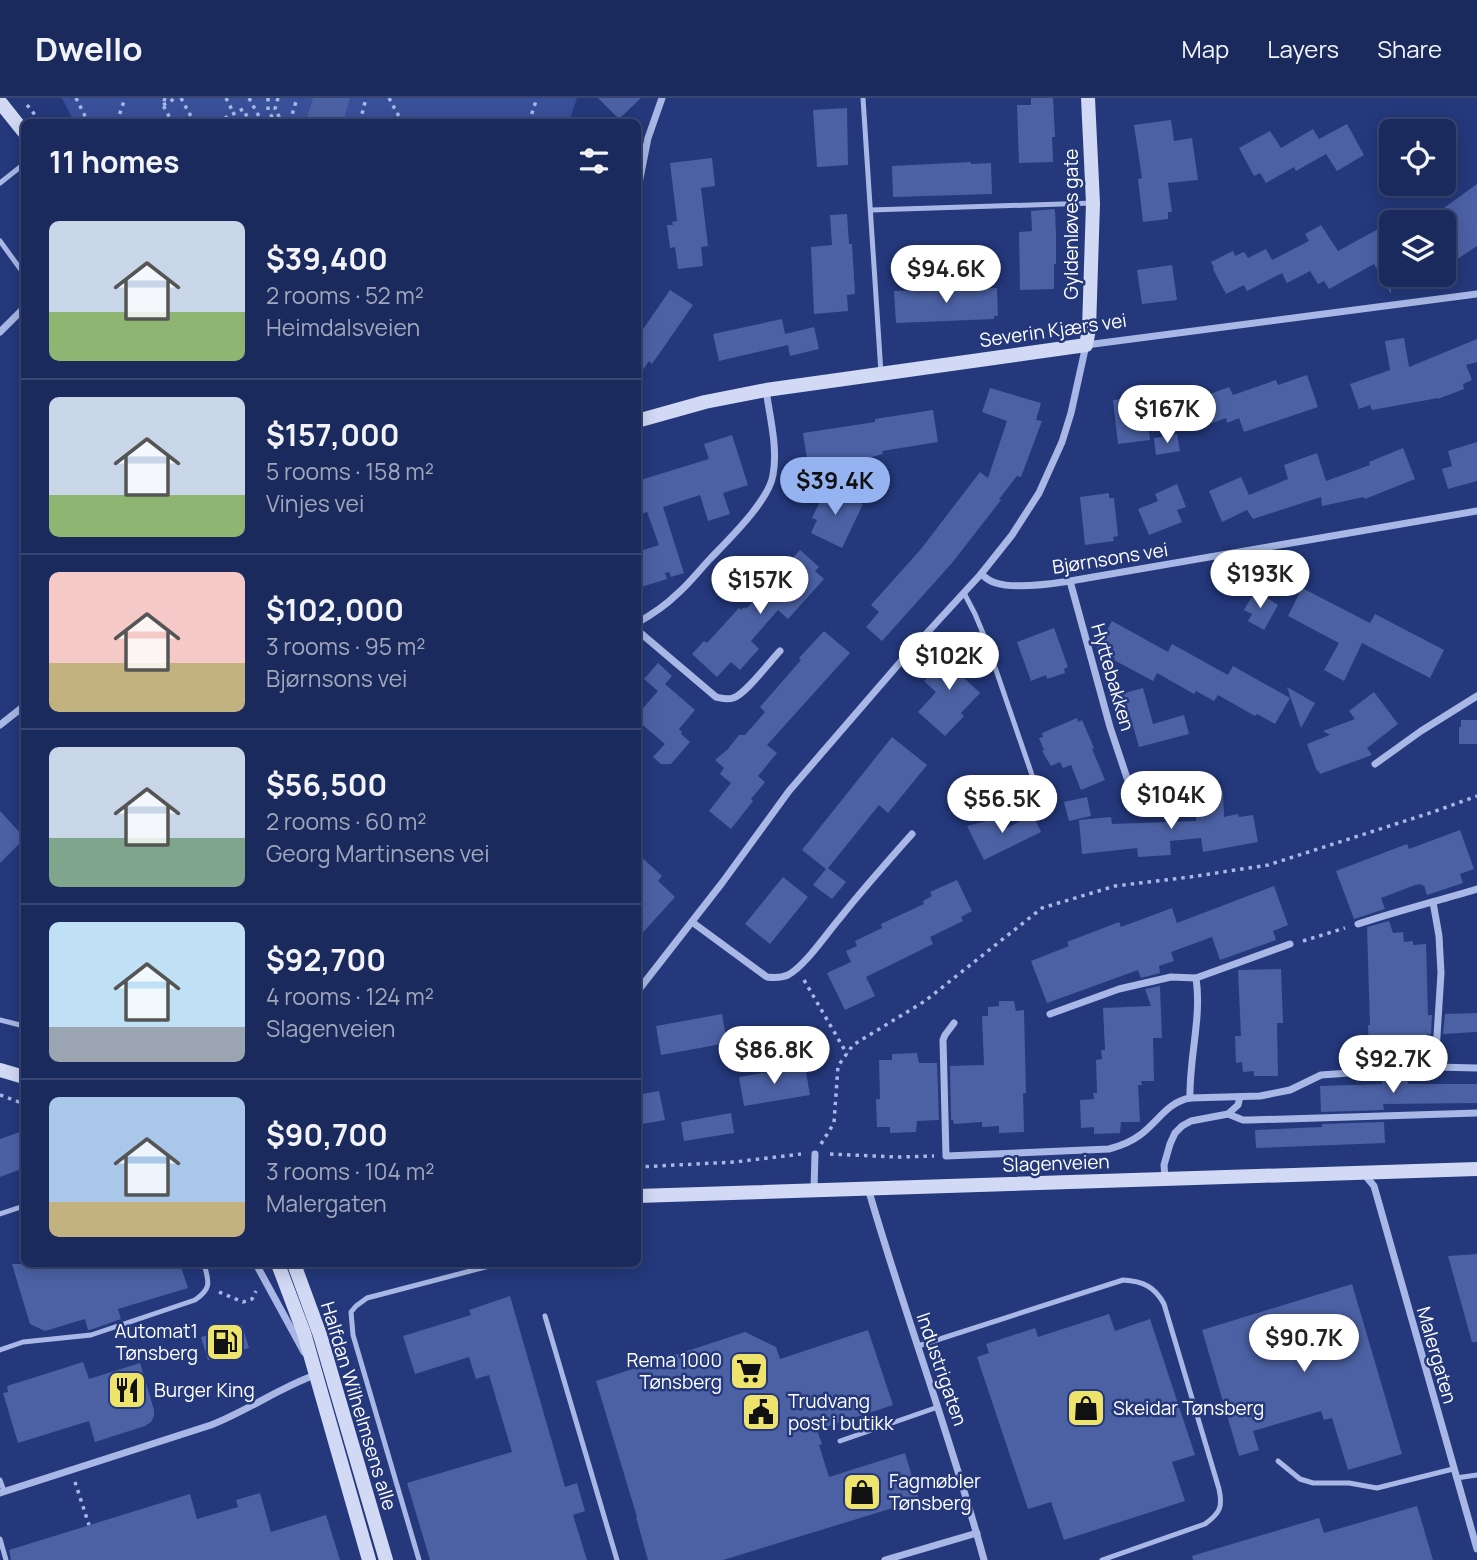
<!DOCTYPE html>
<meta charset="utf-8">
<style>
:root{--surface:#1b2a5c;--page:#243262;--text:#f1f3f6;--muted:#a0a7bb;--line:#394672;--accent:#95b2f1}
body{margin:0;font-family:Manrope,sans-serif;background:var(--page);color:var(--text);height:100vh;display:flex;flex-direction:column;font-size:26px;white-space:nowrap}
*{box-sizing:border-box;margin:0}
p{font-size:23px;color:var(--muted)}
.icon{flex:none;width:38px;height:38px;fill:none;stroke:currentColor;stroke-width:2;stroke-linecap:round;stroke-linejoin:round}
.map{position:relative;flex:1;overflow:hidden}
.drawer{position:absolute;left:21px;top:21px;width:620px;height:1148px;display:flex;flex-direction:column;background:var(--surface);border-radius:10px;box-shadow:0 4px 18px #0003,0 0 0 2px var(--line)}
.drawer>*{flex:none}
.tools{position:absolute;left:1379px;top:21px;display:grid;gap:14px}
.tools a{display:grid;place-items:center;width:77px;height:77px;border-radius:10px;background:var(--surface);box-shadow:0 4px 18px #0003,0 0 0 2px var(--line);font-size:35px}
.price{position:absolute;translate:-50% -60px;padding:0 16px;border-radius:24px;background:#fff;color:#222;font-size:23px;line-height:46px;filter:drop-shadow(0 2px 4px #0008)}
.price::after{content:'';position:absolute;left:50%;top:42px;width:21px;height:16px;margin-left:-10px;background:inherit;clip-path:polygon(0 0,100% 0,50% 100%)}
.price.selected{background:var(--accent);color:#111}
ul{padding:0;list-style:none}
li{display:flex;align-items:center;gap:21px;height:175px;padding:0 28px}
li+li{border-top:2px solid var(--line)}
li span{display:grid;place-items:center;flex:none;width:196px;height:140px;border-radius:10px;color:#555}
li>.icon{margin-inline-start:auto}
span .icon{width:84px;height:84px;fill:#fffc;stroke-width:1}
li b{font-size:30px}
h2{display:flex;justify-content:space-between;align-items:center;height:84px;padding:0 28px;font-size:30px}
header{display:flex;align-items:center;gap:42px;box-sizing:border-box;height:98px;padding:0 35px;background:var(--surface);border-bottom:2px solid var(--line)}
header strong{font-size:33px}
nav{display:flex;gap:38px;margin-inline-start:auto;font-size:24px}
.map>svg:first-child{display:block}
</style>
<header>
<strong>Dwello</strong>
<nav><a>Map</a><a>Layers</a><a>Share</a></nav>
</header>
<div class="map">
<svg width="1477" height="1462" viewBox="0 0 1477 1462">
<rect width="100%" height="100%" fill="#24387b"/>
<path fill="#385099" d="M62,0H577L569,24H74Z"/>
<g fill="#4c61a4">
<path d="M313,0H350L343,24H306Z"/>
<path d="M598,0H641L619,21Z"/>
<path d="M1031,0H1053L1055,39H1052L1053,64L1019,65L1017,7H1031Z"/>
<path d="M847,10L848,67L817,69L813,12Z"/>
<path d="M1171,22L1174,43L1192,40L1198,82L1168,85L1172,114H1168V121L1143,124L1138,81L1142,80L1134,27Z"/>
<path d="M1347,26L1364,57L1337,73L1326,56L1296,73L1294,69L1266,85L1260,75L1254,78L1239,50L1270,33L1281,50L1313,31L1319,41Z"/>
<path d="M712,60L715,88L701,90L708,148L701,149L703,168L678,171L675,149L670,150L667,127H673L672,124L677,123L670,65Z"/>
<path d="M971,64V66L991,65L992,96L893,99L892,68Z"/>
<path d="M1477,86V148L1453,164L1444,151V110Z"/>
<path d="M1054,111L1055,113L1056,135V166H1054V191L1020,192L1019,134L1032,133L1031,113Z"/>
<path d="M847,116L849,146H852L855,196L847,197L848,213L814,216L811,149L832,147L830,117Z"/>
<path d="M1391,124V196L1374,166L1329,191L1324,183L1318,186L1310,173L1287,185L1282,175L1247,193L1244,187L1226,196L1213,171L1214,170L1211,164L1233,153L1235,158L1244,154L1248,160L1266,151L1272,162L1309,143L1305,136L1321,127L1338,153Z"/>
<path d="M1172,167L1177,202L1142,206L1137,172Z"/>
<path d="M973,189L974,191L997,190L998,218H994V221L896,225L894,193Z"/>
<path d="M670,192L693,207L652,266L649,263L637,280V240Z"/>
<path d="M782,221L785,236L814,229L819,251L790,258L788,247L719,263L713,236Z"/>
<path d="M1404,240L1409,269L1477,241V264L1466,267L1472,282L1463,286L1464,291L1438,301V300L1372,312L1370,307L1359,311L1350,286L1390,272L1385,243Z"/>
<path d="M1307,277L1318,309L1244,334L1239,320L1227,325L1226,320L1207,327L1197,301L1229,289L1233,297L1276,282L1278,287Z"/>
<path d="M990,290L1041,305L1036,322L1042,323L1021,379L1017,378L999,401L1001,402L952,465L882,543L866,529L879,514L871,507L921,451L980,374L988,380L1007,323L982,314Z"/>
<path d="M1139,299L1140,300H1145L1150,342L1118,346L1113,302Z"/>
<path d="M933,312L938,344L882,353L883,356L868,360L808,368L803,335L875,324V321Z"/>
<path d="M1177,336L1180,353L1156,357L1154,340Z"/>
<path d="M732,337L748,387L723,395L730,416L708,423L700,397L663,409L684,475L671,479L669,474L665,475L667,481L641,489L637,478V454L659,447L647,414L637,417V383L709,361L704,346Z"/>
<path d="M1477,344V383L1448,391L1442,371L1452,368L1448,353Z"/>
<path d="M1403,350L1415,381L1365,401L1364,399L1322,408L1321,399L1253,421L1247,412L1222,424L1209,393L1241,379L1249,397L1288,381L1284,367L1317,355L1326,383L1370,367L1369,364Z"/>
<path d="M1177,386L1186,409L1177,412L1182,424L1149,437L1138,411L1158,403L1155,396Z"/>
<path d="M827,389L863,406L842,450L811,435L817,422L812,420Z"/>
<path d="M1109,395V400H1114L1118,438L1113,439L1114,443L1085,447L1080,399Z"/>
<path d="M800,452L819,469L815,473L824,481L788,521L778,512L751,543L759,551L740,572L731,564L717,579L692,556L704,543L707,545L739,510L741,512L744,509L746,511Z"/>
<path d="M1302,490L1370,525L1375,516L1444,552L1430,580L1362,545L1344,583L1324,572L1339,545L1288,518Z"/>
<path d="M1255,493L1278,507L1264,532L1248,523L1252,516L1244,512Z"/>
<path d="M1112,523L1168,554L1172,546L1228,577L1233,568L1290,600L1275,626L1257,616L1255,618L1218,597L1214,603L1196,593L1194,596L1157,575L1153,583L1114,562L1115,560L1097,550Z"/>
<path d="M1054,530L1068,569L1064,571L1065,575L1047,581L1046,577L1031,583L1017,544Z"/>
<path d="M824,533L850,555L767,647L777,655L758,678L765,684L751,701L753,703L731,731L709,713L731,685L720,676L724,670L715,662L728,651L739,637H745L765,614L760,609L801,562L799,560Z"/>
<path d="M959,546L973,560L959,575L980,595L961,615L964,618L945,638L918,614L936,594L924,583Z"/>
<path d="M658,565L672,578L665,586L695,612L679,631L682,634L681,636L690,644L671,666H661L653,659L665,646L637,622V617L658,593L644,581Z"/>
<path d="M1287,589L1315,605L1301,630Z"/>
<path d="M1143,590L1153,626L1184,617L1189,636L1139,649L1129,614L1127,615L1121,596Z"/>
<path d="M1374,594L1398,626L1367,650L1372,657L1320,676L1318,672L1317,673L1307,646L1330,637L1323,633L1355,621L1349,613Z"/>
<path d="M1077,620L1078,624L1082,622L1094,650L1092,651L1105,682L1081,692L1071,667L1063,670L1060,664L1051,668L1042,653L1044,652L1039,640L1043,639L1042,635Z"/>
<path d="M1461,622H1477V646H1459V629H1461Z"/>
<path d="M892,639L927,667L888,715L879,707L828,770L846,784L832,801L813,787L826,771L802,752Z"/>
<path d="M1223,693L1224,719L1238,716L1239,719L1253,717L1258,744L1203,754L1201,740L1170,743L1171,757L1138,759L1137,750L1082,756L1079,722L1111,719L1112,726L1196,723L1194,696L1196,695Z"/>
<path d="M1087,699L1091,718L1069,723L1064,704Z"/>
<path d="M0,713L24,739V741L0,765Z"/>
<path d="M1033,717L1041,734L984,762L967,728L1002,719L1007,730Z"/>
<path d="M1460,732L1474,771L1460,776L1463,785L1427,797L1424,787L1422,788L1421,786L1415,787L1381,800L1385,811L1354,821L1336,773L1407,746L1409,751Z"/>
<path d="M637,755L662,778L658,783L675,799L637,841Z"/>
<path d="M783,779L808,799L770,846L745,826Z"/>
<path d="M957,782L972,813L961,819L963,823L930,839L933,846L866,879L875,898L845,912L827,875L851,864L846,853L857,848L855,843L882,830L881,826L924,806L923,803L932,798L930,794Z"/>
<path d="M1274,788L1288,827L1273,833L1276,842L1220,862L1212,839L1171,854L1174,863L1159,868L1160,875L1141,880L1138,872L1047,905L1031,863L1069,848L1067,844L1119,824L1121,829L1172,810L1177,825Z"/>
<path d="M1389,823L1393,835L1403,834L1404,844L1413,843V847L1426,846L1428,917H1432L1431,936H1427L1428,949H1409L1408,965L1382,967V954H1369L1368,927H1370L1367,829Z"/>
<path d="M1281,871L1283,925H1277L1278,978H1254V973L1243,974L1242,964L1236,965L1235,938H1241L1238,872Z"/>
<path d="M1160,888L1162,940H1153L1154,983H1141L1142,987H1138L1140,1024H1121L1120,1035L1094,1036V1029L1081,1030L1080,1002L1094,1001L1093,995H1097L1096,962L1102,961L1101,952H1105L1103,910L1151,908L1145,891Z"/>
<path d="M999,903H1014L1016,913L1024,912L1026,995H1023L1024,1034L999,1035V1028L982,1029V1024L954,1026L953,1022H951L950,968L984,967L982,918H988V909L999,908Z"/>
<path d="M1477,915V934L1443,936L1445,916Z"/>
<path d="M722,916L727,945L661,957L656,928Z"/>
<path d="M917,955L919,965H937L939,1022L917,1023L916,1034L890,1035V1029H877L876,1001H880L879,962H892V956Z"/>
<path d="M805,968L810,997L744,1008L739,979Z"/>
<path d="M1408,977V986H1477V1005L1383,1006L1384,1012L1321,1014L1320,988L1382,986V979Z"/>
<path d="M659,993L665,1022L637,1027V997Z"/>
<path d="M731,1015L734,1035L684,1043L681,1024Z"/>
<path d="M1384,1024L1385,1045L1256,1050L1255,1032L1322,1029V1026Z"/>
<path d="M20,1034L24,1047V1070L0,1079V1041Z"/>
<path d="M1477,1156V1244H1472L1448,1158Z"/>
<path d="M12,1166H180L188,1190L118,1211L121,1221L90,1232H88L85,1221L45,1233L30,1226Z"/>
<path d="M1352,1186L1402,1356L1348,1372L1332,1320L1324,1322L1321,1313L1253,1333L1259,1352L1239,1358L1202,1232Z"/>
<path d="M510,1198L565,1389L577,1385L585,1413L573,1417L587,1462H430L407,1385L512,1354L489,1277L476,1281L469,1259L415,1276L403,1238L471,1217L469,1212Z"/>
<path d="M1109,1216L1115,1233L1150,1221L1195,1357L1172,1364L1185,1403L1064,1442L1051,1404L1028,1411L977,1259L989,1255L986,1246L1035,1230L1038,1239Z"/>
<path d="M242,1227L249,1250L208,1262L201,1239Z"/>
<path d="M868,1232L893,1307L817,1332L822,1346L819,1347L829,1379L905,1355L919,1402L723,1462H648L636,1419H637L596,1283L745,1234L776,1249L780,1261Z"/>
<path d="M83,1264L89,1281L140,1265L154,1312V1318L151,1324L145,1328L95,1344L89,1323L18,1345L3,1295L8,1294L7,1288Z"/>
<path d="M260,1395L271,1434L326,1417L340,1462H11L9,1452L190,1396L197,1421L238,1409L236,1402Z"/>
<path d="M1417,1408L1433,1462H1193L1192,1458L1319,1420L1324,1435Z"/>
</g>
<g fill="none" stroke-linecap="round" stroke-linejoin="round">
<g stroke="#a8b7e5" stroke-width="3.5" stroke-dasharray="3.5 5" stroke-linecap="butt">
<path d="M76,0L88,24"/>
<path d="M165,0L163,7L172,24"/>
<path d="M181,0L194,24"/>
<path d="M226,0L234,16"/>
<path d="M249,0L262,24"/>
<path d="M268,0V12L275,24"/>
<path d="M278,0L275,11L282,24"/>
<path d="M389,0L402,24"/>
<path d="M27,7L41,24"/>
<path d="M163,7L176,0"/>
<path d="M117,24L125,0"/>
<path d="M217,24L243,11L250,24"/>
<path d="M290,24L297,0"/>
<path d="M360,24L366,0"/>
<path d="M529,24L537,0"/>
<path d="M1303,843L1345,830"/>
<path d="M804,882L847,956"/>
<path d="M0,997L24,1006"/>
<path d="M821,1046L834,1025L838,968L853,947L925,903L1042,810L1115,788L1190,779L1268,767L1433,714L1477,698"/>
<path d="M830,1056L897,1059L934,1058"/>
<path d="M637,1069L735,1064L801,1056"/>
<path d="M219,1194L243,1204L252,1201L256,1193"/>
<path d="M75,1384L89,1427"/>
</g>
<g stroke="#a8b7e5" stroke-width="5">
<path d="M863,0L881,275"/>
<path d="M0,85L24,66"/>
<path d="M871,112L1093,105"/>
<path d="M0,143L24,176"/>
<path d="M964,495L975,516L985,540L1032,677"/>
<path d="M0,922L24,928"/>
<path d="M0,1116L24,1108"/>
<path d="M545,1218L617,1462"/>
<path d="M918,1248L1123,1182C1143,1183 1155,1189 1164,1206L1219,1391C1223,1409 1220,1415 1205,1426L1102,1462"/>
<path d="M0,1252L23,1244L91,1237L195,1202C212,1190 209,1184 204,1166"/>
<path d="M840,1343L938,1309"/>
<path d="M1278,1363L1300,1381L1313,1385H1349L1377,1390L1453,1371"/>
<path d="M1456,1380L1477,1377"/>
<path d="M0,1382L4,1393"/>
<path d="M0,1441L6,1462"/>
<path d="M419,1462L353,1237L351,1214L356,1208L367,1200L497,1166"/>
</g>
<g stroke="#a8b7e5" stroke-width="7">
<path d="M637,95L648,40L662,0"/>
<path d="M0,234L24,210"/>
<path d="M981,476C986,480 990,484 996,485C1014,491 1051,486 1070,483L1477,413"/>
<path d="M1070,483L1110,629L1128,683"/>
<path d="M637,525C651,517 664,509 676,497C688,487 698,474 709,462C727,443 769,403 773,377C778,350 770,320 766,292"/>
<path d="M637,532L716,599C721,600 727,602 733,600C745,597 770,563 780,553"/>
<path d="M0,627L24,608"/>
<path d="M1375,666L1421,633L1477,598"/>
<path d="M1433,804L1439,838L1441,875L1435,969"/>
<path d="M692,824L767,879C775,880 781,880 788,877C805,868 827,835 840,820C863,791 887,764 912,736"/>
<path d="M1358,826C1397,813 1437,803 1477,791"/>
<path d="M637,894L722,785L789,693L903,561L981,476L1012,437L1039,395L1062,344L1071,315L1086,247L1477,196"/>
<path d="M1050,916L1119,891L1171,879L1196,880L1290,846"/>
<path d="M954,925L945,937L943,942L946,1058L1109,1051C1120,1048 1131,1044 1140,1037C1158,1024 1167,1004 1190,1000L1260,998L1290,992L1321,977L1435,969L1477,970"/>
<path d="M1190,1000C1189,960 1202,919 1196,880"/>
<path d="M1228,1016L1238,1007L1240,999"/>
<path d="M1363,1075L1374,1088L1477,1451"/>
<path d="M1165,1080L1164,1067L1170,1046L1175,1035L1182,1028L1191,1023L1228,1016L1243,1022H1250L1477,1015"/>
<path d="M868,1090C904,1215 950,1336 984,1462"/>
<path d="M814,1091L815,1056"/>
<path d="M256,1166L304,1254"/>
<path d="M0,1395L211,1327C247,1313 279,1290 315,1277"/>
<path d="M885,1462L977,1435"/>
</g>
<g stroke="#d1d9f4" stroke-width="14">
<path d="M0,4L24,34"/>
<path d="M637,323L705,304L766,292L1086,247L1089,231L1093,105L1088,0"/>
<path d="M0,972L24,979"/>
<path d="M637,1098L1477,1071"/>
<path d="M278,1166L304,1235L369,1462"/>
<path d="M294,1166L320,1237L386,1462"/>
</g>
</g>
<defs>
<symbol id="fuel-square" viewBox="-11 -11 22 22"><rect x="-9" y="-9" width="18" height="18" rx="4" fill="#eee46c" stroke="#24387b"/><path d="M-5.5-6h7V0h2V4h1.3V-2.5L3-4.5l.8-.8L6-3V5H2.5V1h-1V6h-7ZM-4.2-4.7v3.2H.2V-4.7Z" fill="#111"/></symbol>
<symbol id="supermarket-square" viewBox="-11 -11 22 22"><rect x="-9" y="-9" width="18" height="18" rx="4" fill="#eee46c" stroke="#24387b"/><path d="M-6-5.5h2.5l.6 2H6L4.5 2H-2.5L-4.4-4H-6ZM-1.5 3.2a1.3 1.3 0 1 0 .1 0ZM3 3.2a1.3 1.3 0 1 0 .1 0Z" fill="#111"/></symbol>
<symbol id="restaurant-square" viewBox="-11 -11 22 22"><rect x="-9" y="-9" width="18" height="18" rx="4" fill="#eee46c" stroke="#24387b"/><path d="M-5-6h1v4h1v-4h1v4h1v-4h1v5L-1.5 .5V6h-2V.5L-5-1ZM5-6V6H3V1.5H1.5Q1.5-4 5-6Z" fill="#111"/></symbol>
<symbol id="shop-square" viewBox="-11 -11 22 22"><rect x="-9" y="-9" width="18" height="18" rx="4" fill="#eee46c" stroke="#24387b"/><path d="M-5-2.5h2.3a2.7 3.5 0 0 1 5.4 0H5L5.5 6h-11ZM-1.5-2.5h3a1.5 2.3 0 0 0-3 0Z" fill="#111"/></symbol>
<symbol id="civic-square" viewBox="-11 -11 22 22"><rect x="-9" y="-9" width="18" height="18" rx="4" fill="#eee46c" stroke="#24387b"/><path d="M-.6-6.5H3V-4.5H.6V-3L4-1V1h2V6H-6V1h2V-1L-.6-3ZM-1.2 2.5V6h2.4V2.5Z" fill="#111"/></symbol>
</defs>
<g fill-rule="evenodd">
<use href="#fuel-square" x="203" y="1222" width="44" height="44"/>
<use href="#supermarket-square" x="727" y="1251" width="44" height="44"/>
<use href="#restaurant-square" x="105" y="1270" width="44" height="44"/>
<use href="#shop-square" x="1064" y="1288" width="44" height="44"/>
<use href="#civic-square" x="739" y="1292" width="44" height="44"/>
<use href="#shop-square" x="840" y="1372" width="44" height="44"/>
</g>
<g text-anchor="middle" stroke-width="5" stroke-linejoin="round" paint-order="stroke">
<g font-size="19" fill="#fff" stroke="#24387b">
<text transform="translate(1071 126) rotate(-90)" y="7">Gyldenløves gate</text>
<text transform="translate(1053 232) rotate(-8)" y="7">Severin Kjærs vei</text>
<text transform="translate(1110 460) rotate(-9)" y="7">Bjørnsons vei</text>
<text transform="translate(1113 579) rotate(74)" y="7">Hyttebakken</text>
<text transform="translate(1056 1065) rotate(-2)" y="7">Slagenveien</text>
<text transform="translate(1437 1257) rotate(74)" y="7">Malergaten</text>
<text transform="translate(942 1271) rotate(71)" y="7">Industrigaten</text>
<text transform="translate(359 1308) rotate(73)" y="7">Halfdan Wilhelmsens alle</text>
</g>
<g font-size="19" fill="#fff" stroke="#24387b" text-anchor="start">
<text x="198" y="1240" text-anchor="end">Automat1<tspan x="198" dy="22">Tønsberg</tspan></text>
<text x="722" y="1269" text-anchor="end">Rema 1000<tspan x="722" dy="22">Tønsberg</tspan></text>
<text x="154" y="1299">Burger King</text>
<text x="788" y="1310">Trudvang<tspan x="788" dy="22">post i butikk</tspan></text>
<text x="1113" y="1317">Skeidar Tønsberg</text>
<text x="889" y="1390">Fagmøbler<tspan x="889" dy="22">Tønsberg</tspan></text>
</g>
</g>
</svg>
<div class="tools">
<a><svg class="icon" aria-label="locate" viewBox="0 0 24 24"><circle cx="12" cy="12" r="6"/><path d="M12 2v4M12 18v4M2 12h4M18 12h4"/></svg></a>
<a><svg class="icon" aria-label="layers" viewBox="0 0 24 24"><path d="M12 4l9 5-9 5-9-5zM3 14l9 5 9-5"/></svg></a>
</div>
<b class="price" style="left:946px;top:207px">$94.6K</b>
<b class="price" style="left:1167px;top:347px">$167K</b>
<b class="price selected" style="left:835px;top:419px">$39.4K</b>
<b class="price" style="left:1260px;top:512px">$193K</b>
<b class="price" style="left:760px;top:518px">$157K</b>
<b class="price" style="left:949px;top:594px">$102K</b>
<b class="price" style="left:1171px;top:733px">$104K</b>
<b class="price" style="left:1002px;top:737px">$56.5K</b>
<b class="price" style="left:774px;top:988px">$86.8K</b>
<b class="price" style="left:1393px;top:997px">$92.7K</b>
<b class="price" style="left:1304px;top:1276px">$90.7K</b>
<section class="drawer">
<h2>11 homes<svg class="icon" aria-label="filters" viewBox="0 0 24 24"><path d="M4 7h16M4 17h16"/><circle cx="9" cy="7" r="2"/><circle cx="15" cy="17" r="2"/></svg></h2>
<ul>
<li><span style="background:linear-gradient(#c9d6e8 65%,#8fb573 0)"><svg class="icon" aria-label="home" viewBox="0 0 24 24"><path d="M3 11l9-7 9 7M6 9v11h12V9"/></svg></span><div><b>$39,400</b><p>2 rooms · 52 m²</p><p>Heimdalsveien</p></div></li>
<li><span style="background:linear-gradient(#c9d6e8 70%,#8fb573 0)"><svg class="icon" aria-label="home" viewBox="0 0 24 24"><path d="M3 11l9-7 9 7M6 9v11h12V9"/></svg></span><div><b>$157,000</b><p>5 rooms · 158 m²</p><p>Vinjes vei</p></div></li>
<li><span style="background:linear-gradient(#f6c9c9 65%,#c2b280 0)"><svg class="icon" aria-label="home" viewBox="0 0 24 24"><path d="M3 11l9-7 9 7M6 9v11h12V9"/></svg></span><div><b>$102,000</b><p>3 rooms · 95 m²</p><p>Bjørnsons vei</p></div></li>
<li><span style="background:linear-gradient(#c9d6e8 65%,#7fa58c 0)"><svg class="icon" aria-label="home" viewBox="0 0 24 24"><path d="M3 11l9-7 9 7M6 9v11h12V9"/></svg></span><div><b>$56,500</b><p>2 rooms · 60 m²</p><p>Georg Martinsens vei</p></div></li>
<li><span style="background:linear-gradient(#bfe0f5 75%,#9aa5b1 0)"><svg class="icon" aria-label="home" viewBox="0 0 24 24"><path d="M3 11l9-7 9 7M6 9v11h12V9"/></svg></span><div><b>$92,700</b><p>4 rooms · 124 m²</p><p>Slagenveien</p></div></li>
<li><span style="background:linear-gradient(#a9c7e8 75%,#c2b280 0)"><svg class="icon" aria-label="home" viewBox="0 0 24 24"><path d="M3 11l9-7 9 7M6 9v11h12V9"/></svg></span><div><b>$90,700</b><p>3 rooms · 104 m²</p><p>Malergaten</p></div></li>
</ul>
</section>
</div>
